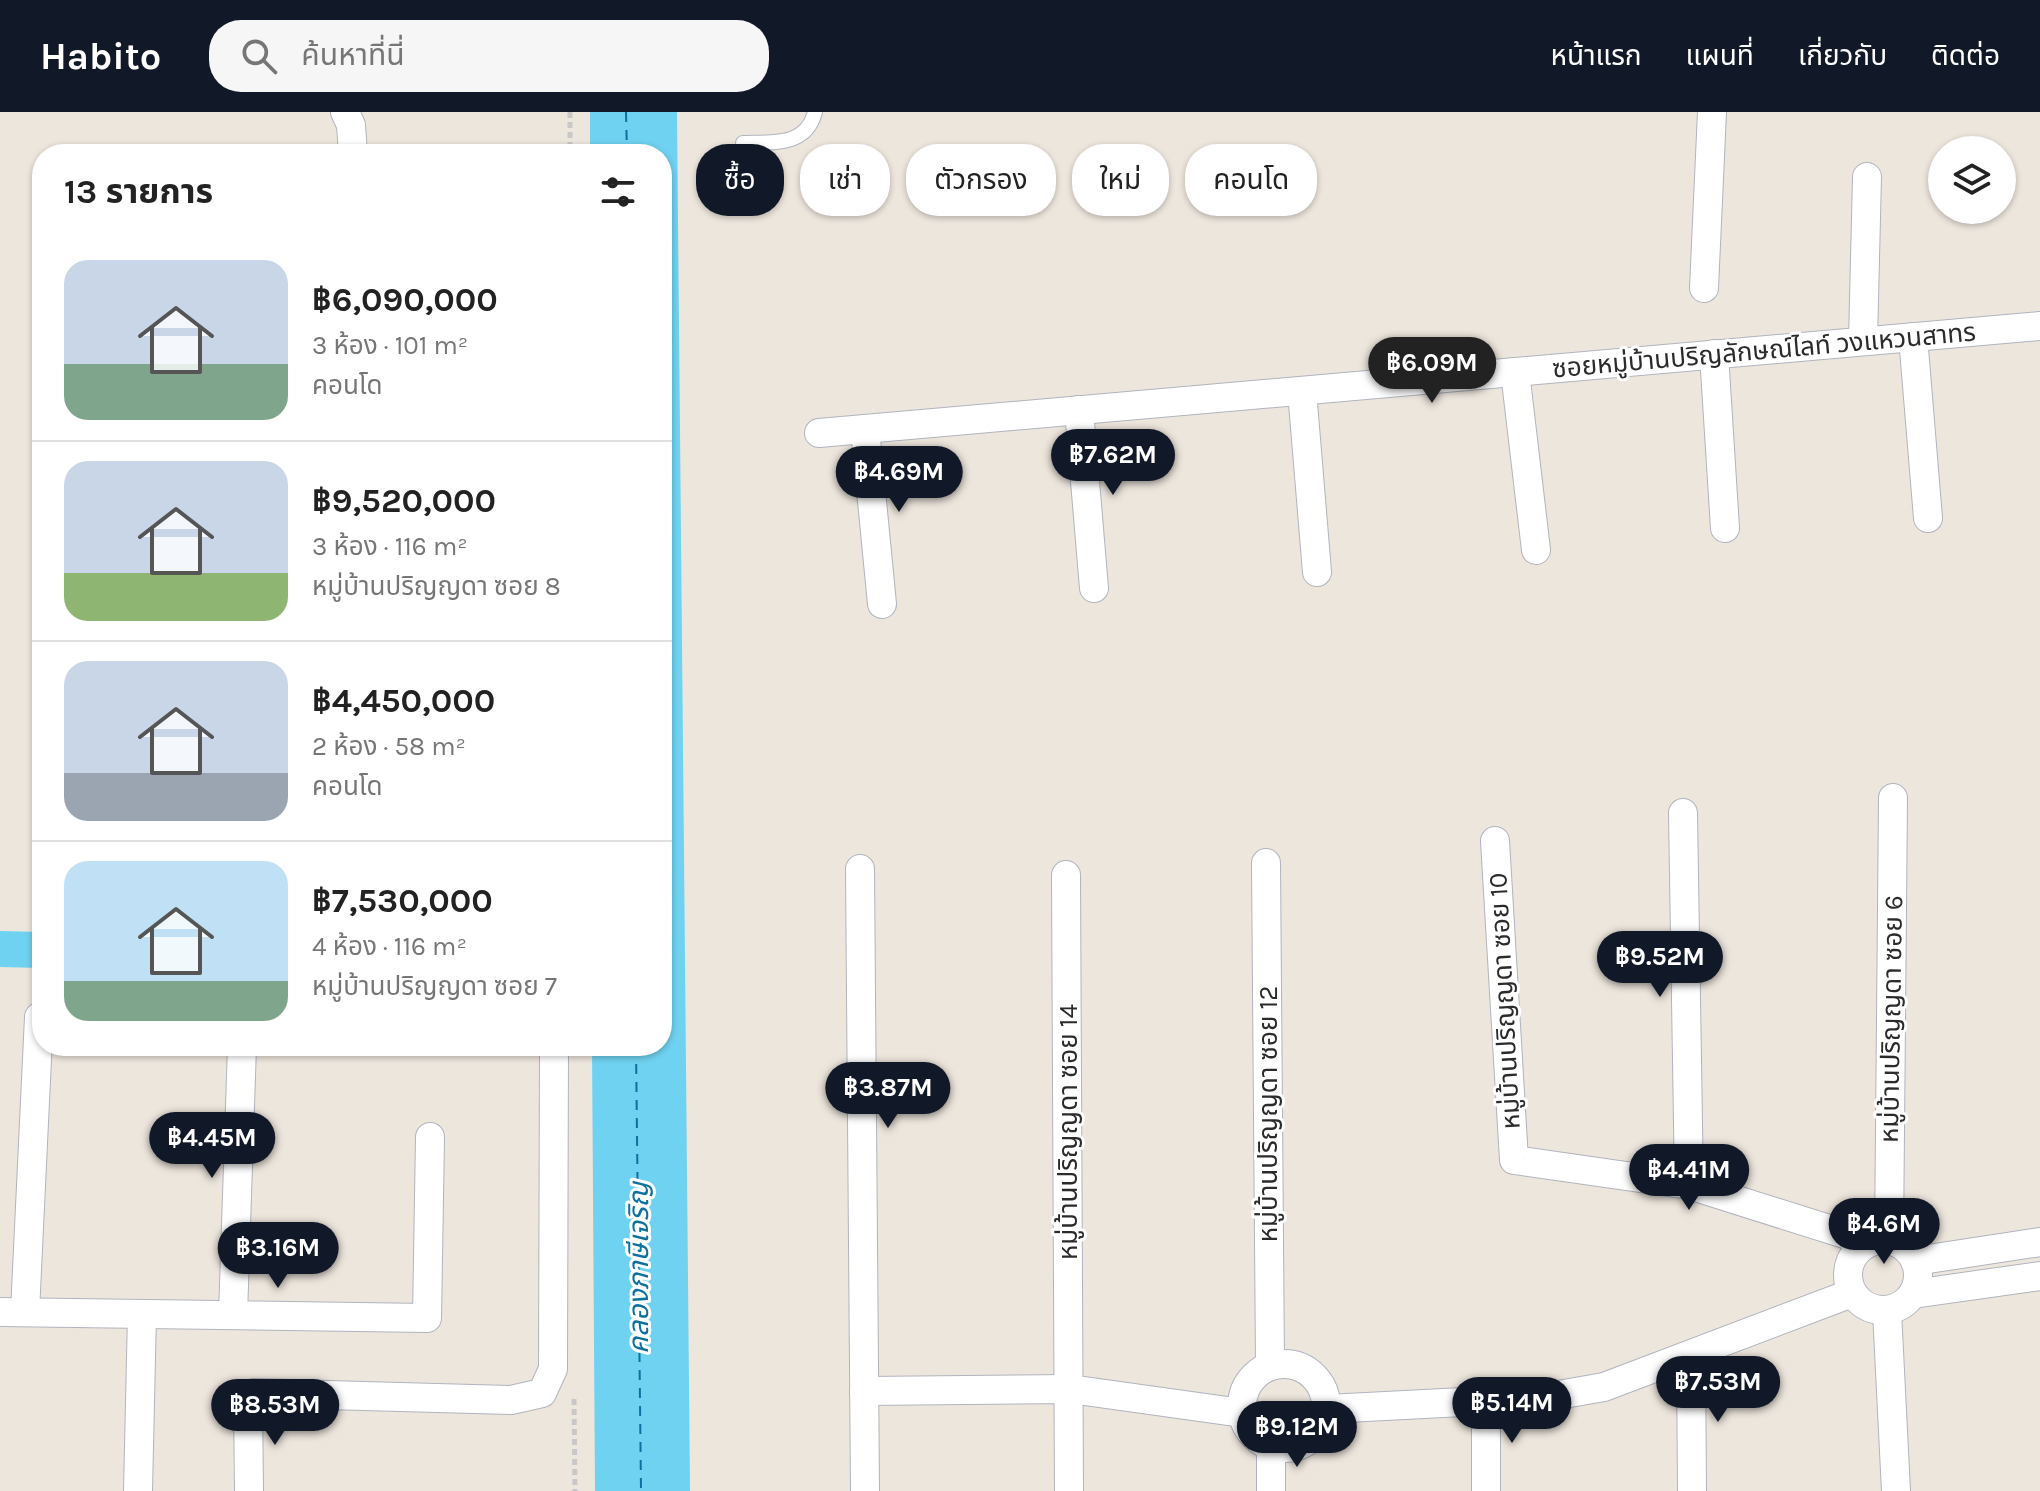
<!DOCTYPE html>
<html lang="th">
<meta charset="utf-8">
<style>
:root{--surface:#fff;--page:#f6f6f6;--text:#222;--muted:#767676;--line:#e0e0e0;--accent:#111827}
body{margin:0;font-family:Karla,"Noto Sans Thai",sans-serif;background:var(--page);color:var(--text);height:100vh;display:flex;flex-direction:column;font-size:30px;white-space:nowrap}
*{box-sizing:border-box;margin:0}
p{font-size:26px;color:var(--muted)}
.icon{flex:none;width:44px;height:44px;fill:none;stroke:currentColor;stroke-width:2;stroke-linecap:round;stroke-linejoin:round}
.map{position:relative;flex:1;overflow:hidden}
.details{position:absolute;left:32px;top:32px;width:640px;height:912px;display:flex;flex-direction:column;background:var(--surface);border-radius:32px;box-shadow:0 2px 6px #0004}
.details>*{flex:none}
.guide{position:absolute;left:696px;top:32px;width:760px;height:72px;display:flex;gap:16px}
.tools{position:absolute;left:1928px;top:24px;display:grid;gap:16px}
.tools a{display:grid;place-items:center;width:88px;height:88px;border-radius:50%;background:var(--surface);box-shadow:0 2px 6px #0004;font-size:40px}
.price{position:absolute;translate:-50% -68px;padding:0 18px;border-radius:28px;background:var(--accent);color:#fff;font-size:26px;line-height:52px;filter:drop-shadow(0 2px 4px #0008)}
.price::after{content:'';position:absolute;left:50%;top:48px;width:24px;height:18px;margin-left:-12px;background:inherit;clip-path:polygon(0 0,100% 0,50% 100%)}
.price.selected{background:#222;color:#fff}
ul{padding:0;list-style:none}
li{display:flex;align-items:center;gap:24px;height:200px;padding:0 32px}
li+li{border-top:2px solid var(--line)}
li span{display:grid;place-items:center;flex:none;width:224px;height:160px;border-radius:24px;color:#555}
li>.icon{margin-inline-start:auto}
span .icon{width:96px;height:96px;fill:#fffc;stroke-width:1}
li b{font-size:34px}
h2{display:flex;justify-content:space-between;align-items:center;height:96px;padding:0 32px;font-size:34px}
.tag{padding:0 28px;border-radius:32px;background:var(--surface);box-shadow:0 2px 6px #0004;font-size:28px;line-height:72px}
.tag.selected{background:var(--accent);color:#fff}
header{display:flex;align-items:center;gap:48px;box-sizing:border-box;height:112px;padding:0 40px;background:var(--accent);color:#fff}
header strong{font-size:38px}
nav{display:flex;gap:44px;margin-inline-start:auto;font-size:28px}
.search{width:560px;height:72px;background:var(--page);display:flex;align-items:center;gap:20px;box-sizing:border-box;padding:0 28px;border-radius:32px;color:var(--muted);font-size:30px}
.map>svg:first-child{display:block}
</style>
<header>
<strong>Habito</strong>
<div class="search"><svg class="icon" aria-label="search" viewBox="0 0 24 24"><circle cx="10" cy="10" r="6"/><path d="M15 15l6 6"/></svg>ค้นหาที่นี่</div>
<nav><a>หน้าแรก</a><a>แผนที่</a><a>เกี่ยวกับ</a><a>ติดต่อ</a></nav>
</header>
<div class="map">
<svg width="2040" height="1379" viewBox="0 0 2040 1379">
<rect width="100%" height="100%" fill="#ede6dd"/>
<path fill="#6fd2f0" d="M590,0H677L690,1379H595L592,934H662V42H590Z"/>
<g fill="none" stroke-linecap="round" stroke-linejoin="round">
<path stroke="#6fd2f0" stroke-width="36" d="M0,837L42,838"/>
<g stroke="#0c719f" stroke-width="2" stroke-dasharray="10 8" stroke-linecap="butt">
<path d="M626,0L627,42"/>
<path d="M636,934L641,1379"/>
</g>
<defs>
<path id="lane" d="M743,31C773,30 806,35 815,0"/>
<g id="street">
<path d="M345,0L351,13L353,42"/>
<path d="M1704,176L1712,0"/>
<path d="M1913,225L1928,406"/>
<path d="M1863,229L1867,65"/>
<path d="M1714,242L1725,416"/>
<path d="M1515,260L1536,438"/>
<path d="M1302,279L1317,460"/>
<path d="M1079,298L1094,476"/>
<path d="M865,317L882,492"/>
<path d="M819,321L2040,214"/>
<path d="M1683,701L1689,1073"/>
<path d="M1495,729L1514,1048L1689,1073L1870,1130"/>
<path d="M1266,751L1270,1254"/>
<path d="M860,757L865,1379"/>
<path d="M1066,763L1069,1379"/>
<circle cx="1883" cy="1163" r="35"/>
<path d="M1889,1128L1893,686"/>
<path d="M1915,1149L2040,1130"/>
<path d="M1913,1182L2040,1164"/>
<path d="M1887,1199L1896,1379"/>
<path d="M0,1200L427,1206L430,1025"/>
<path d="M25,1200L39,905"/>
<path d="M233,1203L242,934"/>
<path d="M1691,1245L1692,1379"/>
<circle cx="1284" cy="1294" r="42"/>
<path d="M864,1279L1070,1277L1242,1301"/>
<path d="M1327,1297L1541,1286L1604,1275L1852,1181"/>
<path d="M1271,1335V1379"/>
<path d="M138,1379L142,1202"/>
<path d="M249,1379L248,1292L254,1281L511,1288L542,1281L553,1257L554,934"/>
<path d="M1486,1379V1287"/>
</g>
</defs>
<use href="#lane" stroke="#b1b4bf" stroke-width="16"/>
<use href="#street" stroke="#b1b4bf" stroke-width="30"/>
<g stroke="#c8c8c8" stroke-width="5" stroke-dasharray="6 4" stroke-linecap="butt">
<path d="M570,0V42"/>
<path d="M574,1287L575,1379"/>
</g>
<use href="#lane" stroke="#fff" stroke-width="14"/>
<use href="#street" stroke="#fff" stroke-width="28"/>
</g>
<g text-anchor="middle" stroke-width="6" stroke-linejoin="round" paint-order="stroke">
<g font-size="26" fill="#2b2b2b" stroke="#fff">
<text transform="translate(1764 238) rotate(-5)" y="9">ซอยหมู่บ้านปริญลักษณ์ไลท์ วงแหวนสาทร</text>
<text transform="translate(1504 889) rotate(-93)" y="9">หมู่บ้านปริญญดา ซอย 10</text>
<text transform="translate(1891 907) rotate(-89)" y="9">หมู่บ้านปริญญดา ซอย 6</text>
<text transform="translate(1268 1002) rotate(-90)" y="9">หมู่บ้านปริญญดา ซอย 12</text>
<text transform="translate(1068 1020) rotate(-90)" y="9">หมู่บ้านปริญญดา ซอย 14</text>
</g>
<g font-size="28" font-style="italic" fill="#0c719f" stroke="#fff">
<text transform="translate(638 1156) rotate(-90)" y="10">คลองภาษีเจริญ</text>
</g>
</g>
</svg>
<div class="tools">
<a><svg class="icon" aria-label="layers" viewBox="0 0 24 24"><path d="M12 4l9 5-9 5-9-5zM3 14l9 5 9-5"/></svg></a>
</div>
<b class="price selected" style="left:1432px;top:293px">฿6.09M</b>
<b class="price" style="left:1113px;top:385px">฿7.62M</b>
<b class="price" style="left:899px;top:402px">฿4.69M</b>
<b class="price" style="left:1660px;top:887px">฿9.52M</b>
<b class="price" style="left:888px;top:1018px">฿3.87M</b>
<b class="price" style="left:212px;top:1068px">฿4.45M</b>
<b class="price" style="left:1689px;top:1100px">฿4.41M</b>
<b class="price" style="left:1884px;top:1154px">฿4.6M</b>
<b class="price" style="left:278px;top:1178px">฿3.16M</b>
<b class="price" style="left:1718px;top:1312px">฿7.53M</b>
<b class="price" style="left:1512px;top:1333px">฿5.14M</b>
<b class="price" style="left:275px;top:1335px">฿8.53M</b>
<b class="price" style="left:1297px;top:1357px">฿9.12M</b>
<div class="guide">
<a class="tag selected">ซื้อ</a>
<a class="tag">เช่า</a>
<a class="tag">ตัวกรอง</a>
<a class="tag">ใหม่</a>
<a class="tag">คอนโด</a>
</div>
<section class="details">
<h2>13 รายการ<svg class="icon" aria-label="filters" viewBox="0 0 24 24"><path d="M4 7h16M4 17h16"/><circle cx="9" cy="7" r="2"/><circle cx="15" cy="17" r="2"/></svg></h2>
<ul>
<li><span style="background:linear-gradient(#c9d6e8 65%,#7fa58c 0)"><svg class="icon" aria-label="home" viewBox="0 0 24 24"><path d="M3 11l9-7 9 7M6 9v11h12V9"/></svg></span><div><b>฿6,090,000</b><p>3 ห้อง · 101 m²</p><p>คอนโด</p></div></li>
<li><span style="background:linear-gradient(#c9d6e8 70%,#8fb573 0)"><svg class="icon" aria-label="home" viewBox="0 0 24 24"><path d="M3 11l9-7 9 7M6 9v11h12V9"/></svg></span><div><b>฿9,520,000</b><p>3 ห้อง · 116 m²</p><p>หมู่บ้านปริญญดา ซอย 8</p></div></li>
<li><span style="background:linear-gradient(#c9d6e8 70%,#9aa5b1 0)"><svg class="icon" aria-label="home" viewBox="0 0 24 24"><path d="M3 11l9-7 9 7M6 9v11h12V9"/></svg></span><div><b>฿4,450,000</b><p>2 ห้อง · 58 m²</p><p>คอนโด</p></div></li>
<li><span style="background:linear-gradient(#bfe0f5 75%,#7fa58c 0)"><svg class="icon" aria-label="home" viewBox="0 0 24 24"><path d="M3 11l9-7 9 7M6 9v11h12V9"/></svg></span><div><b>฿7,530,000</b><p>4 ห้อง · 116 m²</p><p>หมู่บ้านปริญญดา ซอย 7</p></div></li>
</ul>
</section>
</div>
